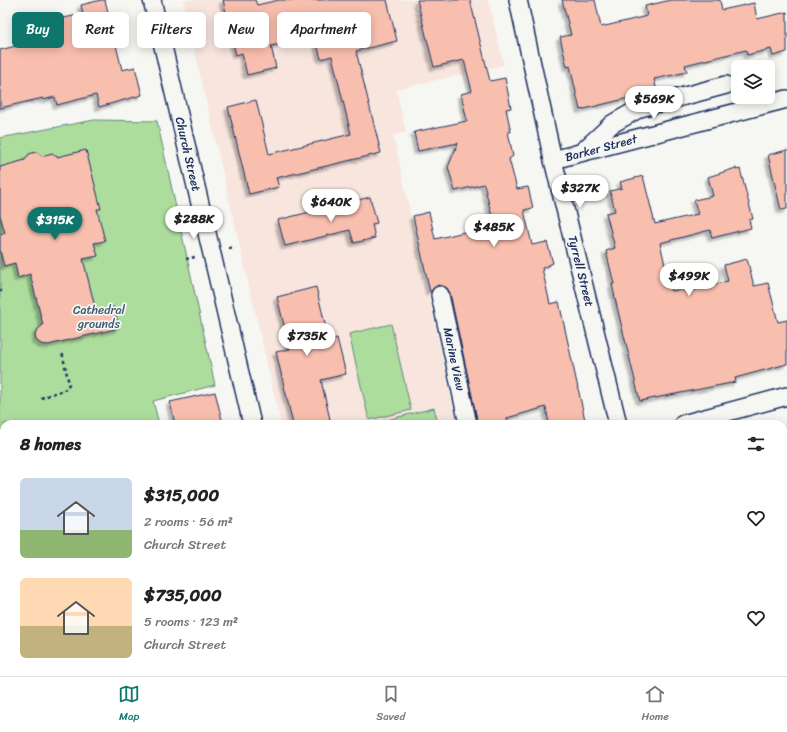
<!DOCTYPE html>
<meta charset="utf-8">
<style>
:root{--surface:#fff;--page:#f2f2f2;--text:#222;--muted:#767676;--line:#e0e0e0;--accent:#0f766e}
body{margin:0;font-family:Sriracha,sans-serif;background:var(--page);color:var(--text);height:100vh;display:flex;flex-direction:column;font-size:15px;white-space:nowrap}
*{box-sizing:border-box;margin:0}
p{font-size:13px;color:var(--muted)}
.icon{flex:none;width:22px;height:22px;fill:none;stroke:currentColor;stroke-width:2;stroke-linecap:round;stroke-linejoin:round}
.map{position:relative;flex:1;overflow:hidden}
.sheet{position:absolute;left:0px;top:420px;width:787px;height:256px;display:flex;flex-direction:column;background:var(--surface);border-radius:12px 12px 0 0;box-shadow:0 2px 10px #0003}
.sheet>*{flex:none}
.guide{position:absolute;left:12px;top:12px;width:400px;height:36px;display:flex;gap:8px}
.fabs{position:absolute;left:731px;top:60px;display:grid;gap:8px}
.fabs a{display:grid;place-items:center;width:44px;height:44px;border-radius:6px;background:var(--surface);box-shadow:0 2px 10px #0003;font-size:20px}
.price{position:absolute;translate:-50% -34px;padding:0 9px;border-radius:14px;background:#fff;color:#222;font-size:13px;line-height:26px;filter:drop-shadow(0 1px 2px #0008)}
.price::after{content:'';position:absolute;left:50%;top:24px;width:12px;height:9px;margin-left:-6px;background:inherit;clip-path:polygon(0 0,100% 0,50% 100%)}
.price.selected{background:var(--accent);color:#fff}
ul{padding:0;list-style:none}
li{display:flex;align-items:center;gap:12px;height:100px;padding:0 20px}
li span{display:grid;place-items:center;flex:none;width:112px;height:80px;border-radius:6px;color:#555}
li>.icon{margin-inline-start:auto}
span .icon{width:48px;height:48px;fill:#fffc;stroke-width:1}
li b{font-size:17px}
h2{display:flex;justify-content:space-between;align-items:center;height:48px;padding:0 20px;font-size:17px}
.chip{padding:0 14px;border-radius:6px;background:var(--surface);box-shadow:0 2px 10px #0003;font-size:14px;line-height:36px}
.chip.selected{background:var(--accent);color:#fff}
.tabs{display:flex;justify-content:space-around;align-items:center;height:56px;border-top:1px solid var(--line);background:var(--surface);font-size:11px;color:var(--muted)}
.tabs a{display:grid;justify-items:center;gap:2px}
.tabs .selected{color:var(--accent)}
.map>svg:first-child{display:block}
</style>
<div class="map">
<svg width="787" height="676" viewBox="0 0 787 676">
<defs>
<filter id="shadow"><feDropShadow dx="-3.5" dy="3.5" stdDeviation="1" flood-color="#0004"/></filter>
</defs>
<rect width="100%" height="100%" fill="#f6f6f2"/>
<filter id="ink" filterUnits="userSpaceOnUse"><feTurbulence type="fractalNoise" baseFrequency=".025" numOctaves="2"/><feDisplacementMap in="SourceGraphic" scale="8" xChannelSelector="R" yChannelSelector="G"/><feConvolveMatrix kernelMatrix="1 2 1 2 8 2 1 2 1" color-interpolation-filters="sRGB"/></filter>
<g filter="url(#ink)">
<path fill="#f7e5de" d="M183,0H488L504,65L396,89L406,132L393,135L457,424H281Z"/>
<g fill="#addd9d" stroke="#64867e">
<path d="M94,120L157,121L215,385L153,401L159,424H4V565L0,566V138Z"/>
<path d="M391,324L411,410L369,420L349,334Z"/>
<path d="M434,408L438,424H371Z"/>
</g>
<path fill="#7ecddb" stroke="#568ea9" d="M459,672H482L460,676Z"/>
<g fill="#f8beae" stroke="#1b2f5e" filter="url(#shadow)">
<path d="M101,0H105L122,70L135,67L142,95L99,107L96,95L57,105L55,97L43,100V98L0,108V50L63,34L59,19L83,14L81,5Z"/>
<path d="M223,0H255L257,5L279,0H387L397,41L356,51L381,153L276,178L279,187L249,194L228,107L256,100L269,154L351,134L332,56L321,59L315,36L271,46L276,68L247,75L242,53L236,55Z"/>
<path d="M417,0H470L490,81L505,78L511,108L506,109L511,132H508L513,156L509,159L517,189L528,187L533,208L524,210L532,245L547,242L553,263L542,268L550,304L559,302L585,420L568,424H549L546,407L507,418L509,424H478L450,293L447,288L438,285L430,292L413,216L429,212L435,239L494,225L484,184L455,191L448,167L458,143L418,151L414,132L467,121L461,94L472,91L464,60L434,67Z"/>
<path d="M562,0H595L601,27L647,16L645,6L671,0H720L722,10L754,3L757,19L787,12V52L773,56L771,49L747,55L746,50L685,65L687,72L654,79L657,91L580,110L570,66L567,67L560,37L571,35Z"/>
<path d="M86,150L101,209H97L105,241L94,243L98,256L83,259L96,311L114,307L119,328L48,345L41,344L36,340L35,335L37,330L43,325L30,274L18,278L15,263L4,266L0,250V234L5,233L0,215V167L25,160L29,154L36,152L42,156L52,153L57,157Z"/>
<path d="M787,150V209L781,210L768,155Z"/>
<path d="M736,168V170L740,169L753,219L749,220L751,228L712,238L710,230L660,243L668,278L672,291L684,289L685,292L728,281L724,265L747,259L754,286L768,283L778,322L787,320V364L735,378L736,382L640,401L616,303L612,284H614L606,251L615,248L606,213L615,211L610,191L622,188L620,182L643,176L655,224L698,214L694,200L713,196L708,177Z"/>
<path d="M370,197L377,223L372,224L375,238L354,243L350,230L285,246L278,220Z"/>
<path d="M316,287L329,340L337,338L346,374L321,380L331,424H293L276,352L290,349L277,297Z"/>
<path d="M215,392L223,424H175L170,402Z"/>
</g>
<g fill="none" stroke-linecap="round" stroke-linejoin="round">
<defs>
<path id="service" d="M165,672L166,676"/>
<g id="minor">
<path d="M152,0L252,424"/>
<path d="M518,0L553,160L618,424"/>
<path d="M582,152L612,124L640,108L726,85"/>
<path d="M553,160L787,99"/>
<path d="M440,295L468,424"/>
<path d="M683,424L787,396"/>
<path d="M0,589L4,588"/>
<path d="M312,672L313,676"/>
<path d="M676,672L677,676"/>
</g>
</defs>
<use href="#service" stroke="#1b2f5e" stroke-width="11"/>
<use href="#minor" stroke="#1b2f5e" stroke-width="20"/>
<g stroke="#1b2f5e" stroke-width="2.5" stroke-dasharray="3 3" stroke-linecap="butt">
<path d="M229,248L235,247"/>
<path d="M186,259L195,257"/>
<path d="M0,291H2"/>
<path d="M41,398L66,389L69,384L62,352"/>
<path d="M399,672V676"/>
</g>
<use href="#service" stroke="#f6f6f2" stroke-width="8"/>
<use href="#minor" stroke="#f6f6f2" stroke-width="17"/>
</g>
</g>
<g text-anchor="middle" stroke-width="3.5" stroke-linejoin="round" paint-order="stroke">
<g font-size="12" fill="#1b2f5e" stroke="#f6f6f2">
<text transform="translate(601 148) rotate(-15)" y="4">Barker Street</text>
<text transform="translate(188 154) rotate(77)" y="4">Church Street</text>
<text transform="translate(581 271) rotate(76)" y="4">Tyrrell Street</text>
<text transform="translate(454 359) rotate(78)" y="4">Marine View</text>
</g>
<g font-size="12" fill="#405a6e" stroke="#f6f6f2">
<text x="99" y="314">Cathedral<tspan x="99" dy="14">grounds</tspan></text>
</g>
</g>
</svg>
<div class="fabs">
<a><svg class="icon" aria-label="layers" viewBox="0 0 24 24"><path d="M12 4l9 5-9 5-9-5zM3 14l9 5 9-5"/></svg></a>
</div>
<b class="price" style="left:654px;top:120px">$569K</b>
<b class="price" style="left:580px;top:209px">$327K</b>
<b class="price" style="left:331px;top:223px">$640K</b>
<b class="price" style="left:194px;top:240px">$288K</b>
<b class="price selected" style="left:55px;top:241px">$315K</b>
<b class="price" style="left:494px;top:248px">$485K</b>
<b class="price" style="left:689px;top:297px">$499K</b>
<b class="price" style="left:307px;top:357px">$735K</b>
<div class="guide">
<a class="chip selected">Buy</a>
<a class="chip">Rent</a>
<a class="chip">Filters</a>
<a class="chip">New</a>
<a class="chip">Apartment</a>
</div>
<section class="sheet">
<h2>8 homes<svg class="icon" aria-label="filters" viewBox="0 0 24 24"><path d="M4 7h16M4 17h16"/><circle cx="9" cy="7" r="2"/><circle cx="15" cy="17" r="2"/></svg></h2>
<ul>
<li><span style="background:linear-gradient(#c9d6e8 65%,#8fb573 0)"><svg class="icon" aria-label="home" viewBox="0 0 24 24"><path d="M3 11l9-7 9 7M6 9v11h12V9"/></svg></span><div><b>$315,000</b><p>2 rooms · 56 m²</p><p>Church Street</p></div><svg class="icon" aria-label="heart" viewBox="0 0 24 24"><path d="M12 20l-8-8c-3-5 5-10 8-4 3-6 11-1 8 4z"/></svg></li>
<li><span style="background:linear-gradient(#ffd9b3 60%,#c2b280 0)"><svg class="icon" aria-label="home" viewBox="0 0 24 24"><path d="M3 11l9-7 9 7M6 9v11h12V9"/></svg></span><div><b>$735,000</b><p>5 rooms · 123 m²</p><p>Church Street</p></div><svg class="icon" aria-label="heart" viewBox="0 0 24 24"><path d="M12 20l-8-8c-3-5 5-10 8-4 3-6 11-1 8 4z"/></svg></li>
</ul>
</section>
</div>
<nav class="tabs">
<a class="selected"><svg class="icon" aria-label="map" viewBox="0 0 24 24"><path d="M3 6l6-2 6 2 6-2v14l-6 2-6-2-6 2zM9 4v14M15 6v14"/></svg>Map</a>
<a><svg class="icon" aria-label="saved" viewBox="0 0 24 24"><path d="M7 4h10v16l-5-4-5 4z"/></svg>Saved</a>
<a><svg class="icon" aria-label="home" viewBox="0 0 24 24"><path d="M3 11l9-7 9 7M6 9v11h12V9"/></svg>Home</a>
</nav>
